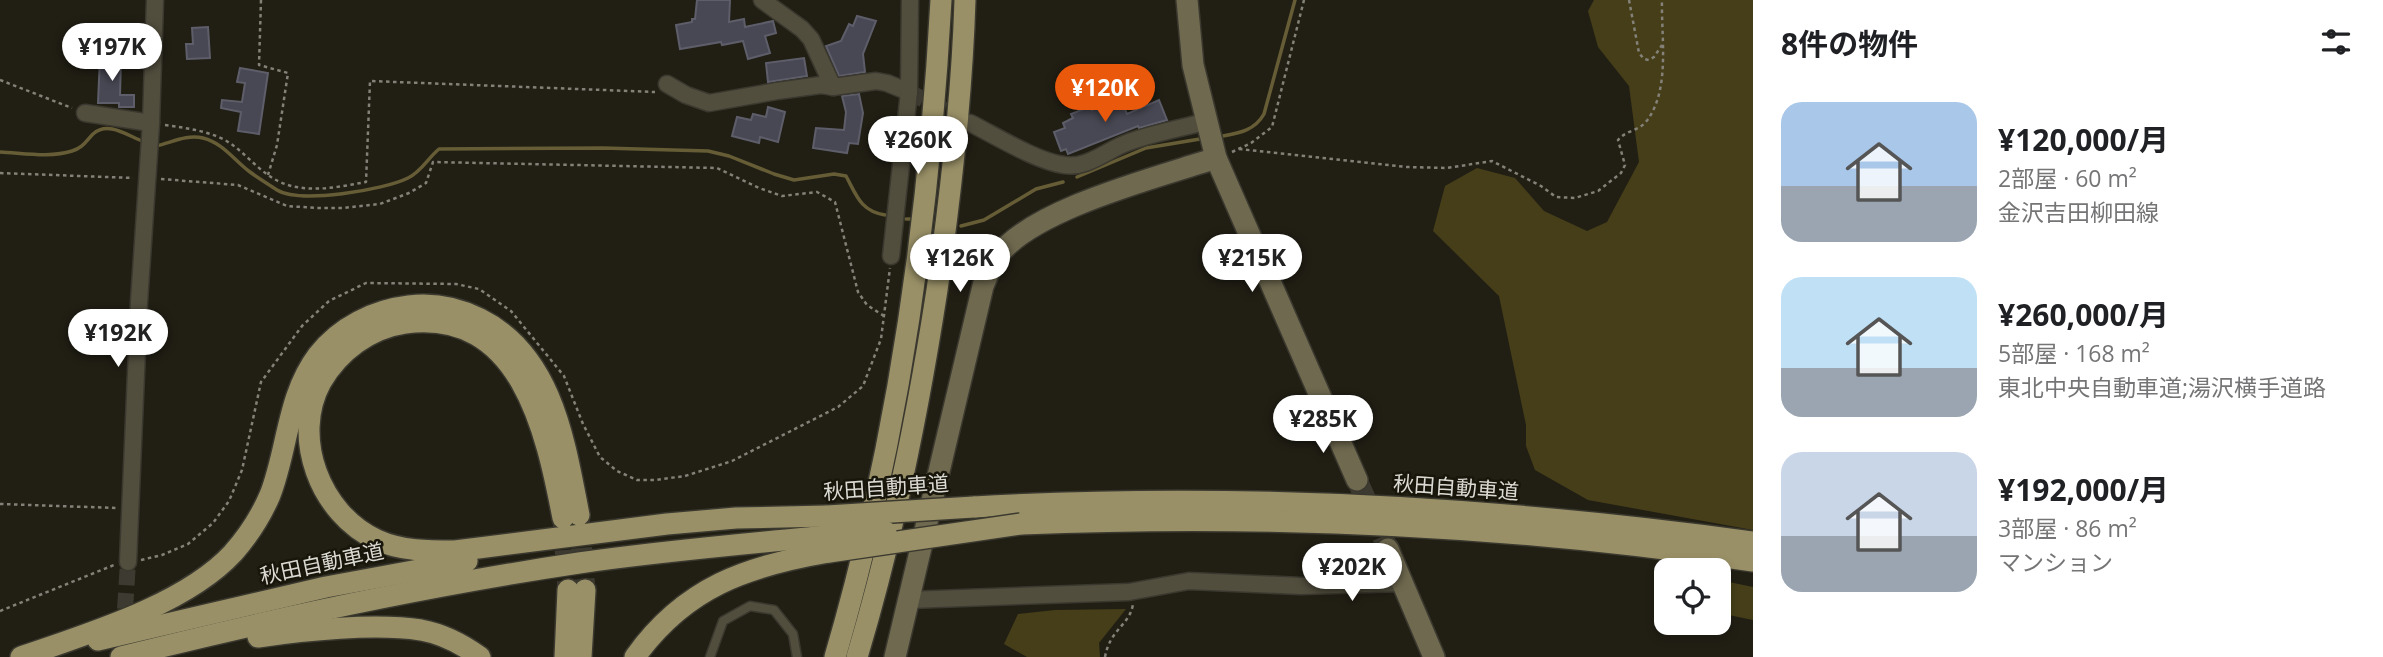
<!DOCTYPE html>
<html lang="ja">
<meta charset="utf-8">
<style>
:root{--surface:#fff;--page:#f2f2f2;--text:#202124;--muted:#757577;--accent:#ea580c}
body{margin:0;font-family:"Open Sans","Noto Sans JP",sans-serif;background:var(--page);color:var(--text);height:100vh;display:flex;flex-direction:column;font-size:26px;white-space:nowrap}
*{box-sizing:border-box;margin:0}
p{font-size:23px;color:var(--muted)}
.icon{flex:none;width:38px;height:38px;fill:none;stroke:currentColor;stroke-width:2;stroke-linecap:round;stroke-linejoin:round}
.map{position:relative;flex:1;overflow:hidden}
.drawer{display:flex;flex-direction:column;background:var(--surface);width:630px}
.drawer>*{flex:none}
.fabs{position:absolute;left:1654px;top:558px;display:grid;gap:14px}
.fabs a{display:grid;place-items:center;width:77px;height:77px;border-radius:14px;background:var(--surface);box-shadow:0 4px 10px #0003;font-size:35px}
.price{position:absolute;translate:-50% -60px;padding:0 16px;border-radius:24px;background:#fff;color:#222;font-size:23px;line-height:46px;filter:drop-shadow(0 2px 4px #0008)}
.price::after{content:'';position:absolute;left:50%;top:42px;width:21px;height:16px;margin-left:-10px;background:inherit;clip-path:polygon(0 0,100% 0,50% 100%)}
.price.selected{background:var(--accent);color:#fff}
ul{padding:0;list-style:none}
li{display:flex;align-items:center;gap:21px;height:175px;padding:0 28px}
li span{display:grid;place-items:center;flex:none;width:196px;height:140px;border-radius:21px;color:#555}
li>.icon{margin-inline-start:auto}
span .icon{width:84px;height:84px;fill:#fffc;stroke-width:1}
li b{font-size:30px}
h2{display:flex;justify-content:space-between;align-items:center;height:84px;padding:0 28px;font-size:30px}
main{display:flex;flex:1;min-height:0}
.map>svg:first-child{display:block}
</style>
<main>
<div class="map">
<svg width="1753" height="657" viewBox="0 0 1753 657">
<rect width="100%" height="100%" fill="#211f14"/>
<g fill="#463e19">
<path d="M1594,0H1753V530L1588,500L1535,470L1526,446V425L1499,296L1433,231L1445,186L1477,168L1515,178L1544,211L1587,231L1607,222L1639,162L1629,86L1598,47L1588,11Z"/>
<path d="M1719,580L1753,587V620L1719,613Z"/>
<path d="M1126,609L1099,643L1100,657H1027L1004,644L1018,614L1055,610Z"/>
</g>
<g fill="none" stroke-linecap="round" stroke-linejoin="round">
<g stroke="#665d36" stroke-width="3.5">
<path d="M1223,136C1240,133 1255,130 1264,114L1295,0"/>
<path d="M156,146C171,143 186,134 203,138C223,143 234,160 250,172C258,178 268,184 277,190C300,204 384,190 408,178C421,172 428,158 439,149L603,148L708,151L729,156L774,174L794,180L834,174L846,176C856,194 860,211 885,215"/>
<path d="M0,152C23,153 51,158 72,151C83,148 86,141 93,134C109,120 129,137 145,142"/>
<path d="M1077,177L1146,148L1200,139"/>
<path d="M906,219H910"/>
<path d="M961,226L984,220L1036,189L1063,182"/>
</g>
</g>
<g fill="#484854" stroke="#5e5e6b" stroke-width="2">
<path d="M697,0H730L729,22L744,19L745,27L773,21L776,33L765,36L770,53L748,59L743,41L722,45L721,42L680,49L676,25L692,22V19H695Z"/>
<path d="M857,16L876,21L863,54L865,72L839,76L826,46L841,41L849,24L853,26Z"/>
<path d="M208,27L210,58L187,59L186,44H193L192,28Z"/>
<path d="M93,31H108V48L93,47Z"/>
<path d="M117,56V60H121L120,95H134V107H119V103H98L100,57Z"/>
<path d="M804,58L807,76L768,82L766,63Z"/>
<path d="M240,68L268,73L259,134L238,131L241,112L221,108L222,100L242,102L245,83L237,82Z"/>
<path d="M859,94L863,113L858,144L849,143L847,153L813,148L816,128L844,130L846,112L842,96Z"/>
<path d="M1159,100L1167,120L1139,128L1138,126L1068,154L1066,149L1061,151L1054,132L1065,128L1063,123L1073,118L1071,114L1091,106L1092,110L1107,104L1109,108L1122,103L1127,114Z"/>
<path d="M768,107L785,112L778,142L760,137L759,143L732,136L737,117L751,120L753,114L766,117Z"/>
</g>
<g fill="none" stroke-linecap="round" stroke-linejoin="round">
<g stroke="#3d3b31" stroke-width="16" stroke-dasharray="16 8" stroke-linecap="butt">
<path d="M909,92L966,121"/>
<path d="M122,657L128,562"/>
</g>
<path stroke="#3d3b31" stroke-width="21" stroke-dasharray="21 10" stroke-linecap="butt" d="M1357,480L1388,549"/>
<g stroke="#3d3b31" stroke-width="21" stroke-dasharray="21 10" stroke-linecap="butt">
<path d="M579,517L585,590"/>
<path d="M563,519L568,590"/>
</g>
<defs>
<path id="lane" d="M710,657L723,621L750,606L774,610L793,634L797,657"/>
<g id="street">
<path d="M762,0L802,29L811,39L833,87"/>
<path d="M667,84L686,95L709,103L777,91L821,85L833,87L876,81L887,83L909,92"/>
<path d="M85,113L151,123"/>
<path d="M970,123C996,136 1036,161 1064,165C1088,169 1108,149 1129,142C1154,133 1182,128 1208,121"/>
<path d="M891,256L909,92L910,0"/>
<path d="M128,562L139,302L151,123L155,0"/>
<path d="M909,600L1129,592L1189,581L1301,586L1402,583"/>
</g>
<g id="secondary">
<path d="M1187,0L1193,65L1216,158L1357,480"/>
<path d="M1388,549L1434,657"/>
<path d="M895,657L983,286C987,276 991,266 997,257C1031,209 1159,177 1216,158"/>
</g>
<g id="highway">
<path d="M974,507C1233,492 1496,507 1753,542"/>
<path d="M563,518C546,431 521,308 405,323C370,328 339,351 321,382C291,437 320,514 377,540C401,551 429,551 455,551L667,524L736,518L827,516"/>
<path d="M1021,524C1264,514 1512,525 1753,561"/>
<path d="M258,637C305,630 375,623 421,630C443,634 462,644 480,657"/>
<path d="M98,640L326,587L467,561"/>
<path d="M21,657C87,634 185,605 233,553C248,536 261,516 270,495C288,449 287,396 318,355C340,327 374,310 409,306C434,303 458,308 480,319C553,355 565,444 579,515"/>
<path d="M121,657C272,619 425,586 579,563C661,551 744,544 827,536"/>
<path d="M565,657L568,590"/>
<path d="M581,657L585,590"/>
<path d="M635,657C685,587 747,566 829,552"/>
<path d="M835,657C898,442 929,223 941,0"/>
<path d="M857,657C893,537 918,413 937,290C951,193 962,97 965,0"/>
</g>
</defs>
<use href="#lane" stroke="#3b392f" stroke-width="11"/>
<use href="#street" stroke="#3b392f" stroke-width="19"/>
<use href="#secondary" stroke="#3b392f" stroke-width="24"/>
<use href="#highway" stroke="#3b392f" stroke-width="24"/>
<g stroke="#838178" stroke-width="2.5" stroke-dasharray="3.5 3.5" stroke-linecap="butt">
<path d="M261,0L259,65L288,73L277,145L268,175"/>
<path d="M1629,0L1639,53L1644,59L1649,60L1654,57L1662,45"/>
<path d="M0,80L72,108"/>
<path d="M165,125C185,128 204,130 223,139C244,150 258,172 280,182C307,194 338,187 366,182L370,81L655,92"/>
<path d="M1239,149L1407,167L1447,168L1492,161L1541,186L1556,197L1575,198L1598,191L1621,173L1625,165L1618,140C1625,131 1637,131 1645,123C1671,92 1661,38 1662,0"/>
<path d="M1232,152L1251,143L1272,127L1304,0"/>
<path d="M0,173L133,178"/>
<path d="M161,179L238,185L287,206L317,208H343L380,204L409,193L426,183L433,162L717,168L759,188L782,196L817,192L835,202L858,292L867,305L884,316"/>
<path d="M0,504L117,508"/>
<path d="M141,560L162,555L188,544L213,523L229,501L242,470L261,382L302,326L329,301L366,283L456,284L479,289L511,311L564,376L583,424L600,457L617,471L637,480H655L685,476L732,461L838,407L863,386L881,339L890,268"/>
<path d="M0,611L114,565"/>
<path d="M1105,657C1110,629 1130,625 1133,604"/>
</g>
<use href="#lane" stroke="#524e3e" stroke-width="8"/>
<use href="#street" stroke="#524e3e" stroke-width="16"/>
<use href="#secondary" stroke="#6f694f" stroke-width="21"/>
<use href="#highway" stroke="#999067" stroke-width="21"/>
<defs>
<g id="highway-bridge">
<path d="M827,516L974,507"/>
<path d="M827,536L886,532"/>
<path d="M829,552L1021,524"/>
</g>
</defs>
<use href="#highway-bridge" stroke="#3b392f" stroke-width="24" stroke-linecap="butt"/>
<use href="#highway-bridge" stroke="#999067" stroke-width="21"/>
</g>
<g text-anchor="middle" stroke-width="5" stroke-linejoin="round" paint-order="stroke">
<g font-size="21" fill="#dbdad3" stroke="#18160b">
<text transform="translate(886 488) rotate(-4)" y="7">秋田自動車道</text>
<text transform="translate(1456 488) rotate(4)" y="7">秋田自動車道</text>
<text transform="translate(322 564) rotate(-12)" y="7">秋田自動車道</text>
</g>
</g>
</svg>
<div class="fabs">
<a><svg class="icon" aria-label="locate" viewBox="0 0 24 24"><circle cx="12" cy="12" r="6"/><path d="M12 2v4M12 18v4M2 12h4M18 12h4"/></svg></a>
</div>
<b class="price" style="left:112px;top:83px">¥197K</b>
<b class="price selected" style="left:1105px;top:124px">¥120K</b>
<b class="price" style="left:918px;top:176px">¥260K</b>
<b class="price" style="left:960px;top:294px">¥126K</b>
<b class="price" style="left:1252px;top:294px">¥215K</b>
<b class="price" style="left:118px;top:369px">¥192K</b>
<b class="price" style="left:1323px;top:455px">¥285K</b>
<b class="price" style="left:1352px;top:603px">¥202K</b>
</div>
<section class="drawer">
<h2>8件の物件<svg class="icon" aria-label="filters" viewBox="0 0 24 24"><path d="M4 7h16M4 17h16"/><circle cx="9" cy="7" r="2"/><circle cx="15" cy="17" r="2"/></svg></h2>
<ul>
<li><span style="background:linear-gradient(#a9c7e8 60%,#9aa5b1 0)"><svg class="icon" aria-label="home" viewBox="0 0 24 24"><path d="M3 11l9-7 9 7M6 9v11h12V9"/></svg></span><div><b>¥120,000/月</b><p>2部屋 · 60 m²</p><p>金沢吉田柳田線</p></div></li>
<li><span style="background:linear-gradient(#bfe0f5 65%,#9aa5b1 0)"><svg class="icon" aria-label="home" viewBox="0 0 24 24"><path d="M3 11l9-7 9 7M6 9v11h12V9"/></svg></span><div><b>¥260,000/月</b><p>5部屋 · 168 m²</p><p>東北中央自動車道;湯沢横手道路</p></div></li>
<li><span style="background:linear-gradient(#c9d6e8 60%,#9aa5b1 0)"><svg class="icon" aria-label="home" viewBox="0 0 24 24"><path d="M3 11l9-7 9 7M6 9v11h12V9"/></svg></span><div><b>¥192,000/月</b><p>3部屋 · 86 m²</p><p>マンション</p></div></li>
</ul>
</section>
</main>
